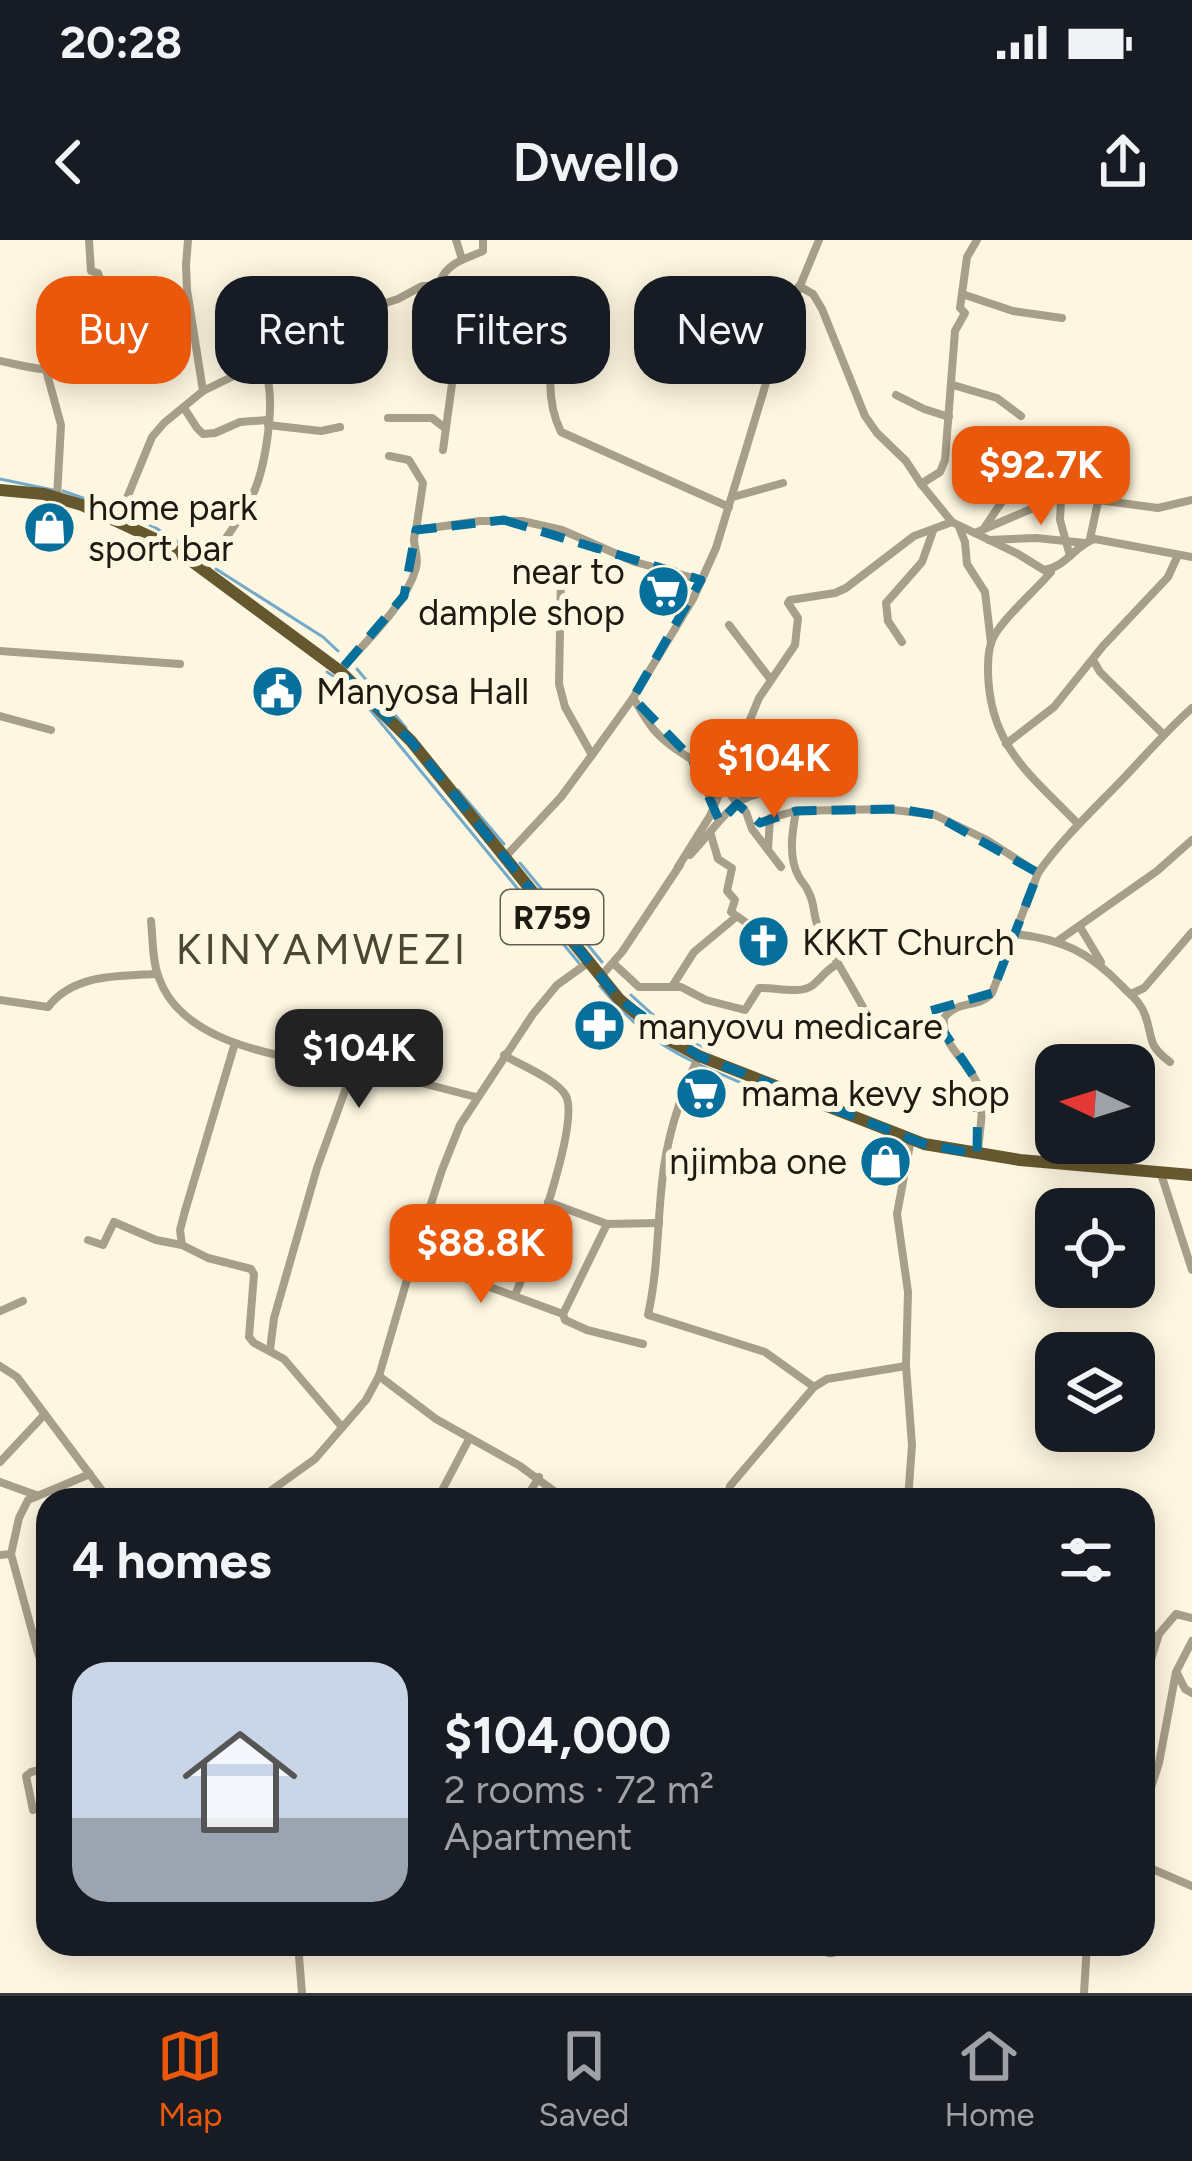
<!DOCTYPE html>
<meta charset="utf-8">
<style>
:root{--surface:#171b24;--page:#20242c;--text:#f1f3f6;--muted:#9ea1a6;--line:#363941;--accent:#ea580c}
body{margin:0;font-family:Figtree,sans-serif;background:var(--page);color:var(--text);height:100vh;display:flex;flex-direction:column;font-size:45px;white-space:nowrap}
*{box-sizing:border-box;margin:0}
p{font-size:39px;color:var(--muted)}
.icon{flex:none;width:66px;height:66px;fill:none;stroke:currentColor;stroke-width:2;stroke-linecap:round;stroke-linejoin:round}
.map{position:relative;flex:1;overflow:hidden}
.details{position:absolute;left:36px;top:1248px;width:1119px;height:468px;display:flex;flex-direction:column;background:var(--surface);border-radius:36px;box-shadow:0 6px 30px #0003}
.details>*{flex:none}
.banner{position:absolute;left:36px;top:36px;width:1122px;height:108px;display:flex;gap:24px}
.needle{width:78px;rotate:274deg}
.tools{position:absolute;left:1035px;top:804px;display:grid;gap:24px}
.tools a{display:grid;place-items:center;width:120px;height:120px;border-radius:24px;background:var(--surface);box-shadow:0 6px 30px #0003;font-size:60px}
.price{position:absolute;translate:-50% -102px;padding:0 27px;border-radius:24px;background:var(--accent);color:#fff;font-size:39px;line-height:78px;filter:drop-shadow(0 3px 6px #0008)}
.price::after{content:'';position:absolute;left:50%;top:72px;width:36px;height:27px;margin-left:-18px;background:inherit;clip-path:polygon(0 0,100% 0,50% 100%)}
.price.active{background:#222;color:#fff}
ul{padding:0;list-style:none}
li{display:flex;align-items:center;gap:36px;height:300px;padding:0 36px}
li+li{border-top:3px solid var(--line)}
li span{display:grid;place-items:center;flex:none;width:336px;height:240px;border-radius:36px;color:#555}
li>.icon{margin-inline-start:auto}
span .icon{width:144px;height:144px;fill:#fffc;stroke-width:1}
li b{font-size:51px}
h2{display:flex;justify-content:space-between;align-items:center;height:144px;padding:0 36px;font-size:51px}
.pill{padding:0 42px;border-radius:36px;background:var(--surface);box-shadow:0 6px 30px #0003;font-size:42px;line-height:108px}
.pill.active{background:var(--accent);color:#fff}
.status{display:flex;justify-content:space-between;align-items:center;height:84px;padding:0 60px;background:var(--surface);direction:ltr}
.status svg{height:33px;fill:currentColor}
header{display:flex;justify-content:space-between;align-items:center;height:156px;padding:0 36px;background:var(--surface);font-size:54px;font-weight:600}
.dock{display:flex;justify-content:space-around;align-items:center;height:168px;border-top:3px solid var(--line);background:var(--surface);font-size:33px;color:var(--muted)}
.dock a{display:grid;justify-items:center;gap:6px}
.dock .active{color:var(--accent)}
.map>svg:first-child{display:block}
</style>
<div class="status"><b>20:28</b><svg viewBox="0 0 49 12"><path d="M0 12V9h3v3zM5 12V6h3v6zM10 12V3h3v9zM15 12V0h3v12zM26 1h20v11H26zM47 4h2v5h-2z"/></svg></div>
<header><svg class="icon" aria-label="back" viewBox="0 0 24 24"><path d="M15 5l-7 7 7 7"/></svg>Dwello<svg class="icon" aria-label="share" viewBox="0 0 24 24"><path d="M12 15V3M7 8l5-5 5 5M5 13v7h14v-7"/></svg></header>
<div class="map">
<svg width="1192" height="1753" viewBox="0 0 1192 1753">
<rect width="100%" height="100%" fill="#fdf6e0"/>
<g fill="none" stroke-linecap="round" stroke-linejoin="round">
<g stroke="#73a9c9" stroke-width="3">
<path d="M0,239L53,250"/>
<path d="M63,251L117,270"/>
<path d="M127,275L156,288L199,316"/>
<path d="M216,329L323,397L338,411"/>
<path d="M357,429L406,488"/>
<path d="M327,432L344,443"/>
<path d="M368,467L579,723"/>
<path d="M458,550L504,604"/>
<path d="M520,623L602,722"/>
<path d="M600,746C630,781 652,802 694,822"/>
<path d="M631,755L662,783L710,811"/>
<path d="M700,825L771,856"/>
</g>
<g stroke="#a79f89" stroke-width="8">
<path d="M456,0L462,19"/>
<path d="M799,46L813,54L822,69L865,176L877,193L906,221L921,244L952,282L1018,314L1044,330C1065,328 1075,305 1095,299L1192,317"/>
<path d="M442,51L440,41C448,22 466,19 483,11V0"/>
<path d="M560,52C557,98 539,148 561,192L729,267"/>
<path d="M962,54L1013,71L1062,78"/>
<path d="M373,67L398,59L422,46H432L553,109"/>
<path d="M0,121C28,126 80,145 94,107C97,99 97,88 98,79C100,62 104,48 98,33L91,31L89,0"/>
<path d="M46,130L61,185L57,257"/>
<path d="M953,145L997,158L1021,176"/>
<path d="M203,151L244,131L265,132C277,159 265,230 252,256C239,282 220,306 204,330"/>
<path d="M896,155L924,169L949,177"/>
<path d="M184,168L197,188L203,194L215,193L240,182L268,180"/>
<path d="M388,178H432L445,188"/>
<path d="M268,185L321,191L340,187"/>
<path d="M443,210L454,129L474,70"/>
<path d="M389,216L409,220L423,243L416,290"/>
<path d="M1063,221L1060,280L1070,316"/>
<path d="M1079,223L1092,228L1099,257L1090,299"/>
<path d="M921,244L940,232L945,220L955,91L965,73L960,68L967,17L977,0"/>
<path d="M733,257L783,243"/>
<path d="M1098,260L1158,268L1192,260"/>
<path d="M118,280L152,197L164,183L203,151L187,50L186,25L188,0"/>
<path d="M959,287L965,302L967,324L985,352L991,403"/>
<path d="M985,287C1009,251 1016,234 1062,235"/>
<path d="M975,293L1050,261L1098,252"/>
<path d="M989,300L1036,298L1085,303"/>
<path d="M1051,332C1035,351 1006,375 994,396C988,407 988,421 988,433C990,507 1031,535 1077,583"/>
<path d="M561,338L559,444L565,467L592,515"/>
<path d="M729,385L771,440"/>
<path d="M902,402L888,381L886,363L922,322L933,291"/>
<path d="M0,411L180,424"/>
<path d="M1093,420L1100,432L1163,494"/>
<path d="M340,431C365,402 406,365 416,328C420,313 410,304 416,290L480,281H522L562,290L635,322L701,340"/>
<path d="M633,458C640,468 646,481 655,491C679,518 723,534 754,555"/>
<path d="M0,476L51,490"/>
<path d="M1006,504L1054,467L1103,406L1168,337L1178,315"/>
<path d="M695,524L713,565"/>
<path d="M723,543L737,564L746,572L752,589L781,627"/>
<path d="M796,572C792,592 788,618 799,637C804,646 805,643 809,653C815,664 813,677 819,689C836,723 858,754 874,789"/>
<path d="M711,595L718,619L732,628L727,651L735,660L731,672L754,688"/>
<path d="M768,609L770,578L796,571L886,569L935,575L987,600L1038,633"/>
<path d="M690,615C704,601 728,567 744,559C770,546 810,548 839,546"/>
<path d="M505,617L561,557L592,515L633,458L693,359L716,308L783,87L819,0"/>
<path d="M678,627L710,576L759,458L795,405L798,378L788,363L790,360L835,353L846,348L914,296L952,282"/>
<path d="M151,681C153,699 152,721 159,738C184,809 293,817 356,830"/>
<path d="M1080,687L1101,722"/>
<path d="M1015,694C1062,699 1089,712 1122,746C1130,755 1141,762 1145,775C1154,799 1146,804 1170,822"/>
<path d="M1059,700L1157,631L1192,600"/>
<path d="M613,723L639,747H681L706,760L745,770L759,748C775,747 801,755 813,745C823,737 825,730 838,724"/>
<path d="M602,735L622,712L680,625"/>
<path d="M673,745L694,712L736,677"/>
<path d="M1131,754L1144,748L1192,692"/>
<path d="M0,760L48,767C74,734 118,736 156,734"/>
<path d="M235,803L185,971L180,990L182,1005L208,1018L251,1029L254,1034L249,1097L254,1103L284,1119L342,1187"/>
<path d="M504,815C520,825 558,840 566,856C580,884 529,1023 515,1055"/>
<path d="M699,816C680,856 666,900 662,943C657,989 658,1030 648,1075L765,1112L814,1147"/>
<path d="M978,912C979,892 986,864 978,845C968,820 941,807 944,778C957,759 979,769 992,753L1038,633C1062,599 1091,572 1120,542C1144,517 1166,491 1192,468"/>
<path d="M1160,931L1192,1030"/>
<path d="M548,962L607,984L659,983"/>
<path d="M607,984L563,1074L565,1080L587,1090L643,1104"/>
<path d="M88,1000L103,1005L114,982L156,1000L182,1005"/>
<path d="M413,1019L563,1074"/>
<path d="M0,1071L23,1061"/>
<path d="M270,1110L274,1078L317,928L350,837L356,830H371L476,857"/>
<path d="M0,1126L17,1137L109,1260"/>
<path d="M379,1136L436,1179L520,1226L566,1260"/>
<path d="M0,1222L44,1175"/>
<path d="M0,1242L36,1255"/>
<path d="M258,1260L315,1219L366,1160L379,1136L413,1019L442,930L460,885L533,774L557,745L589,722"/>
<path d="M437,1260L469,1199"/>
<path d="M525,1260L539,1237"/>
<path d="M726,1260L730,1246L814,1147L827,1139L906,1126"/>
<path d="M908,1260L912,1205L906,1126L908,1052L897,974L911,899"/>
<path d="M11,1314L38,1413L48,1439"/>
<path d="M0,1315L11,1314L19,1278L28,1260L90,1234"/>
<path d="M1177,1433L1185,1449L1192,1453"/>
<path d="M1143,1445L1159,1394L1176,1374L1192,1378"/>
<path d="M33,1570L26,1536L31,1532L48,1528"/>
<path d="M1143,1572L1159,1523L1176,1432L1192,1401"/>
<path d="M1143,1625L1192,1646"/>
<path d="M298,1704L302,1753"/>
<path d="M804,1704C821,1709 834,1722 845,1704"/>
<path d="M1084,1753L1087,1704"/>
</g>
<path stroke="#66582e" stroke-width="12" d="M0,250L44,254L82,265L155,299L190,320L340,431L411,501L619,759L665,798L699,816L924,904L1020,920L1192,935"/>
</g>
<path fill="none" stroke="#066f9c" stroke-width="9" stroke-dasharray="24 15" stroke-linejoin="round" d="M504,280L701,340L633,458L692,519L720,582L737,564L760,583L796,571L900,569L935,575L1038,633L992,753L930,771L978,843L977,914L924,904L699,816L619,759L411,501L340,431L404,356L416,290Z"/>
<defs>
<symbol id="shop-disc" viewBox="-11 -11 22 22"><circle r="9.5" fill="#066f9c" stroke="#fdf6e0"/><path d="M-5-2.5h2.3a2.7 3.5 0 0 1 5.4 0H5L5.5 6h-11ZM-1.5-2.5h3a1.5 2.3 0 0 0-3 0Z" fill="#fff"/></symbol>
<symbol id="supermarket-disc" viewBox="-11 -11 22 22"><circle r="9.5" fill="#066f9c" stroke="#fdf6e0"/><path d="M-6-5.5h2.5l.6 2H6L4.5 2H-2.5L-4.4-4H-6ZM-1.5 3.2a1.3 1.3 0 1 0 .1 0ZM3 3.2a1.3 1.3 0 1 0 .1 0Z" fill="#fff"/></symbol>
<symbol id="civic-disc" viewBox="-11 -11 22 22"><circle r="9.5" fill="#066f9c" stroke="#fdf6e0"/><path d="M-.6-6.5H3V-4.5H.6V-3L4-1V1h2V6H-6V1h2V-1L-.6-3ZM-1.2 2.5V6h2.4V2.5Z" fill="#fff"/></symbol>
<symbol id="church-disc" viewBox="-11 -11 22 22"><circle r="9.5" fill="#066f9c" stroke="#fdf6e0"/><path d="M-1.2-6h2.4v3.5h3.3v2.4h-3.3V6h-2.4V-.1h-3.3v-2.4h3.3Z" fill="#fff"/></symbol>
<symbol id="pharmacy-disc" viewBox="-11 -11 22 22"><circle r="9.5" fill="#066f9c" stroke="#fdf6e0"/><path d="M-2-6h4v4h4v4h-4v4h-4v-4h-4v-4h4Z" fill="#fff"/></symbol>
</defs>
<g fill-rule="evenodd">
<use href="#shop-disc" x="20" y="258" width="59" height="59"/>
<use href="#supermarket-disc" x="634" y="322" width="59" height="59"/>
<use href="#civic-disc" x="248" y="422" width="59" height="59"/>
<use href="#church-disc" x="734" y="672" width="59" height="59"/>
<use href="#pharmacy-disc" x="570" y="756" width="59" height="59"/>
<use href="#supermarket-disc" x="672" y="824" width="59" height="59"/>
<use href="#shop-disc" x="856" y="892" width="59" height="59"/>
</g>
<g text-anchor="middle" stroke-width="12" stroke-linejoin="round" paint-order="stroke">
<rect fill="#fdf6e0" stroke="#605c50" stroke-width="3" x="501" y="650" width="102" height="54" rx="9"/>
<g font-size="33" font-weight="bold" fill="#1d1a12">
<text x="552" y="689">R759</text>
</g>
<g font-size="36" fill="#1d1a12" stroke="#fdf6e0" text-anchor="start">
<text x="88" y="280">home park<tspan x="88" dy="41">sport bar</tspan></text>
<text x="625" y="344" text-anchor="end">near to<tspan x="625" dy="41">dample shop</tspan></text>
<text x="316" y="464">Manyosa Hall</text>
<text x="802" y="715">KKKT Church</text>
<text x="638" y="799">manyovu medicare</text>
<text x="741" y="866">mama kevy shop</text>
<text x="847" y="934" text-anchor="end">njimba one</text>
</g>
<g font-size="42" letter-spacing="3" fill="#4c4634" stroke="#fdf6e0">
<text x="322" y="724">KINYAMWEZI</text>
</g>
</g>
</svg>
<div class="tools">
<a><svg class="needle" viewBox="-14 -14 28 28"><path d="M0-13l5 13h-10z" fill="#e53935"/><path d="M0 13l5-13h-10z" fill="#9ea1a6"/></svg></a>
<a><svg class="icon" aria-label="locate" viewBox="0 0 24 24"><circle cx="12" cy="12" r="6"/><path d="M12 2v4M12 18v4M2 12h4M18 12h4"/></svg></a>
<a><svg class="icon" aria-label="layers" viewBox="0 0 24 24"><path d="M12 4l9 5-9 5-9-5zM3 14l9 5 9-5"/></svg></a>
</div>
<b class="price" style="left:1041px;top:288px">$92.7K</b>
<b class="price" style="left:774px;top:581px">$104K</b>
<b class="price active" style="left:359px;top:871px">$104K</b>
<b class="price" style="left:481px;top:1066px">$88.8K</b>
<div class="banner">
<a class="pill active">Buy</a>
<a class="pill">Rent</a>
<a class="pill">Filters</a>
<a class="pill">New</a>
</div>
<section class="details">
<h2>4 homes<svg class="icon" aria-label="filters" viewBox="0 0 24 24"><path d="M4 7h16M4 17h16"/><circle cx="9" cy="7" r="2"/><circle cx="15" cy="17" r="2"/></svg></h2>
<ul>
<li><span style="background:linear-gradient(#c9d6e8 65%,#9aa5b1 0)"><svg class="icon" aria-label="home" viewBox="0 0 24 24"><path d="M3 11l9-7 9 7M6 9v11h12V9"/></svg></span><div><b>$104,000</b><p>2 rooms · 72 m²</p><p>Apartment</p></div></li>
</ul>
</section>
</div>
<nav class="dock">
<a class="active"><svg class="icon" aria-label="map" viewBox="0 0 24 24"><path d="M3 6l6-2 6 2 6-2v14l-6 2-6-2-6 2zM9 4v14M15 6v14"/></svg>Map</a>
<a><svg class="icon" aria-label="saved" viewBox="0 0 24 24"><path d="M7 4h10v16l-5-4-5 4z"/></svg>Saved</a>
<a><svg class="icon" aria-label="home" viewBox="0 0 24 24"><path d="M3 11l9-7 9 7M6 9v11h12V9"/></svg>Home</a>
</nav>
